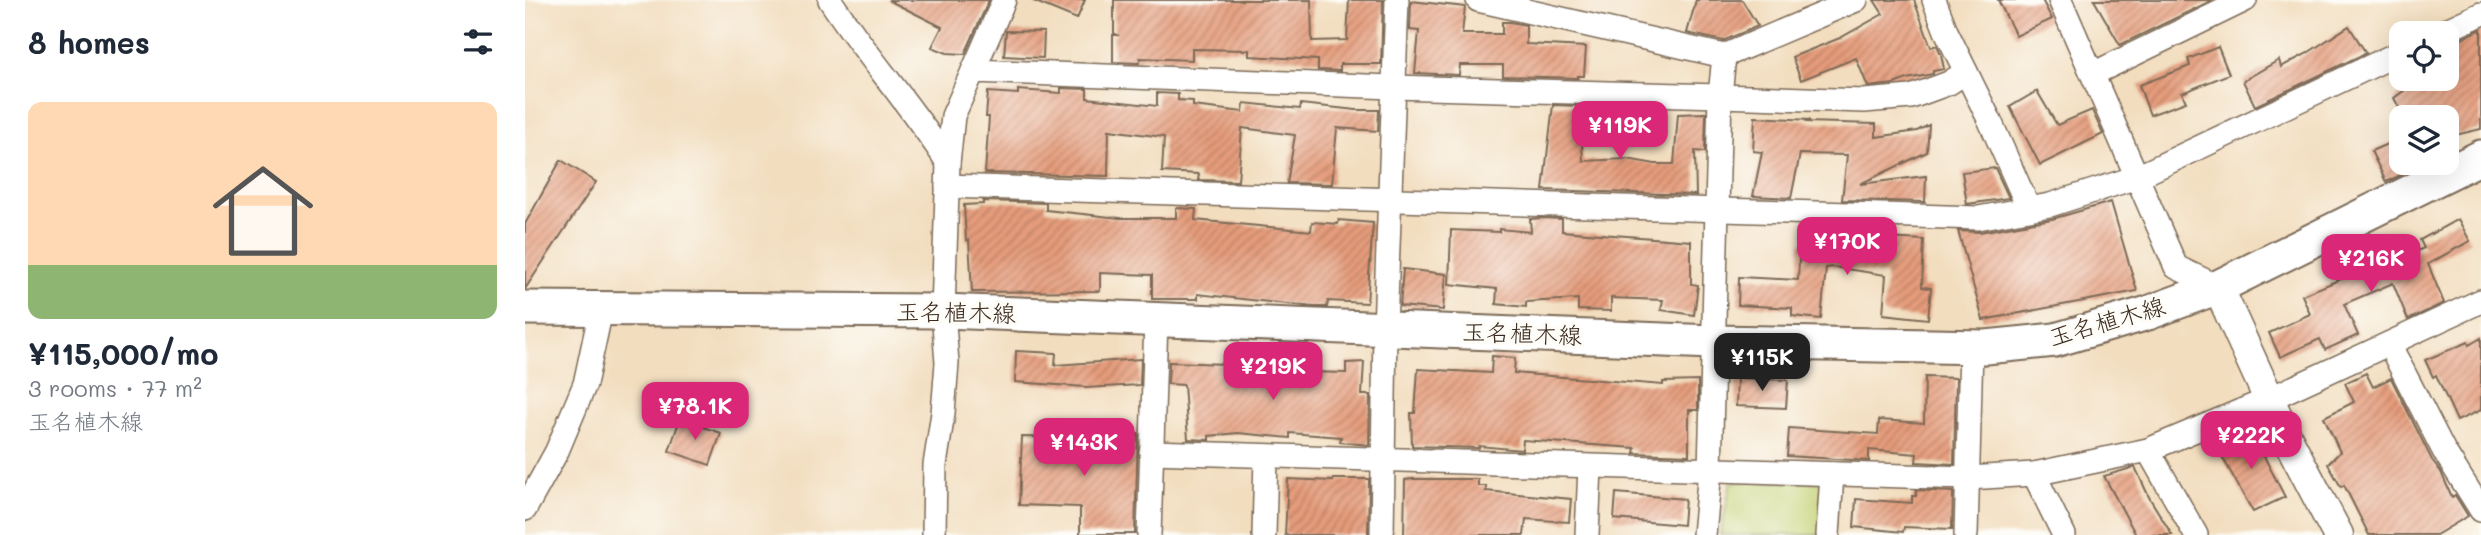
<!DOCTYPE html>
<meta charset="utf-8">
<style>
:root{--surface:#fff;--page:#f6f6f7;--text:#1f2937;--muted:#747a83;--accent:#db2777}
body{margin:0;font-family:Mali,"Klee One",sans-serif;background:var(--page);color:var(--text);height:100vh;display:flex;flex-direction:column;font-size:26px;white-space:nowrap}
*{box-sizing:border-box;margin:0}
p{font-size:23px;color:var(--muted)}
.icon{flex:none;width:38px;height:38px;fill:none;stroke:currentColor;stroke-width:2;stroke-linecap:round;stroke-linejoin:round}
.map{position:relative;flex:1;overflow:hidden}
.side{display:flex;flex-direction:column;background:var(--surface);width:525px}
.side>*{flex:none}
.tools{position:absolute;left:1864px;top:21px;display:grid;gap:14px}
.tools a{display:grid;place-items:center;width:70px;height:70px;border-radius:14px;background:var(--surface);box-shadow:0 7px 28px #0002;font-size:35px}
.price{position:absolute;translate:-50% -60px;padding:0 16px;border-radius:14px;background:var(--accent);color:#fff;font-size:23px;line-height:46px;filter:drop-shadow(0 2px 4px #0008)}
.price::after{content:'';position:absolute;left:50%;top:42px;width:21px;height:16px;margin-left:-10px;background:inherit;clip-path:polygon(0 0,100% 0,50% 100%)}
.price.selected{background:#222;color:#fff}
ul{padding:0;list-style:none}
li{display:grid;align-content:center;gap:14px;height:371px;padding:0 28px}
li span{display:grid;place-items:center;height:217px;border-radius:14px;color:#555}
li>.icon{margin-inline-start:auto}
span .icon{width:126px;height:126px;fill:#fffc;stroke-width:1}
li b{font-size:30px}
h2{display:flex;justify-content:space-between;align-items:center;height:84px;padding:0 28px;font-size:30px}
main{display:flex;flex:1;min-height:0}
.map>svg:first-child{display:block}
</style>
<main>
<section class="side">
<h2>8 homes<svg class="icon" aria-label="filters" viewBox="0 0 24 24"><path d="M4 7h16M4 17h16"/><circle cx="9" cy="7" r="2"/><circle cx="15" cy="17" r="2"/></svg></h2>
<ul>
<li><span style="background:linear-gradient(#ffd9b3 75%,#8fb573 0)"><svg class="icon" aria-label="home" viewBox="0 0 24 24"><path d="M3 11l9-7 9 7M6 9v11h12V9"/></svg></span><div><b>¥115,000/mo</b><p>3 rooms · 77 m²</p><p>玉名植木線</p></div></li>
</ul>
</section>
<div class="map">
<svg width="1956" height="535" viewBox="0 0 1956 535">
<defs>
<pattern id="building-hatch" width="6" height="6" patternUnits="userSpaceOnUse" patternTransform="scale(1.75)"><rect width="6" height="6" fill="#e59c7b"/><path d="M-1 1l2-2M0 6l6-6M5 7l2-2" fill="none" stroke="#bb7f64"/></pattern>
</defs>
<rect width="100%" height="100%" fill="#fdfcf7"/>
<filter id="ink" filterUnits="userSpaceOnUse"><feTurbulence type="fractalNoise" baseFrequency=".0143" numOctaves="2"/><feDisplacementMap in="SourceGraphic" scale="14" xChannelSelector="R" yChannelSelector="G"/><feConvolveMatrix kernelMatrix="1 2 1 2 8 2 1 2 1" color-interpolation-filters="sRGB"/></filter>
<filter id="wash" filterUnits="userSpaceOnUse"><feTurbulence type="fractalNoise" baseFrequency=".00686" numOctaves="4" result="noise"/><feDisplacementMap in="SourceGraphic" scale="28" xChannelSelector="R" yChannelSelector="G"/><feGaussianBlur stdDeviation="1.57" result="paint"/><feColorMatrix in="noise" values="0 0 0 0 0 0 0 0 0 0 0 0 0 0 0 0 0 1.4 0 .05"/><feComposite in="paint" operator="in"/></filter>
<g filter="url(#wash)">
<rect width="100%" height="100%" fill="#f2ddbe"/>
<path fill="#c3d072" stroke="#7f7d48" stroke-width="2" d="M1206,482H1297L1295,535H1195Z"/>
<g id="blocks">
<g fill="url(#building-hatch)">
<path d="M363,0H464L440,54L422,53L407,47L417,27Z"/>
<path d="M506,0H560L552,19Z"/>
<path d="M589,0H786L787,41L822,40L824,0H858L856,64H815V71L793,70V60L724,56V50L667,49V60L615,58L614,63L588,62V35H592L589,33Z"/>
<path d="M1171,0H1217L1233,26L1198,41L1162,33Z"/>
<path d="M1349,0H1389L1406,47L1412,45L1416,54L1419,69L1408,71V74L1382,79L1369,84L1343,87L1331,58L1276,80L1267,57L1315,38L1358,14Z"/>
<path d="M1473,0H1517L1527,19L1491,36Z"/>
<path d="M1569,0H1688L1595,45Z"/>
<path d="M886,1L940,7L937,34H977V22H985L1001,25V44L1061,47L1059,76H1053V78L978,76V65H935L934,75L890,73L894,31L885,30Z"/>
<path d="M1824,26L1841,53L1730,106L1718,81L1754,60L1756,67L1781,54Z"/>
<path d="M1956,29V129L1922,137V117H1879L1869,98L1895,79H1922V59L1934,40Z"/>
<path d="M481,31L519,32L518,58L479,56Z"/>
<path d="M1693,47L1704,74L1657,93L1661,102L1625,115L1614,85L1665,66L1663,59Z"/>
<path d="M536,88L562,89V98L632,106V93L653,94V100L668,101V106L718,112L719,103L775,109L776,104L831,110H854L853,131L812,128L807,184L762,183L770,135L717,128L713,181L673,180L674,174L637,172L639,137L584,130L583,176L460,173L464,117H461L463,92L493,94V90L536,93Z"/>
<path d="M1512,91L1532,125L1567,110L1578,134L1515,165L1485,107Z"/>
<path d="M1028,105L1055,106L1058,161L1102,159L1130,164H1149L1153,114L1181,113L1180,152L1170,151L1171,195L1018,190Z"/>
<path d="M1230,117L1285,120L1280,122L1351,124V137L1392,131L1404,125L1402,152L1335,184L1401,176L1400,202L1317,200L1322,155L1275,154L1266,198L1228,196L1237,152L1228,151Z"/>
<path d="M1876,138V175L1861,182L1846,151Z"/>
<path d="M36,160L71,182L0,289V224Z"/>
<path d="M1470,168L1484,198L1442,204L1437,172Z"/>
<path d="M458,201L521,203V210L595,218H651V208L671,209L670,220L786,231L787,222L813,224L814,220L848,223L842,303L803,301L802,307H789L673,294V299H627V275L575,273V291L447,292L444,240H441L439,205L458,204Z"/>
<path d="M1586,202L1612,291L1458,320L1433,231L1455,232L1527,219Z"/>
<path d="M1016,218L1037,219V231L1166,241V284L1173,285L1169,315L1136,310L1138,300L1086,298V311L1053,310V299L1001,302V307L971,304L972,289L924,284L926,230L974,232V229L1006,232L1005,219Z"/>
<path d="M1933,219L1945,241L1903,264L1919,303L1883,320L1868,283L1819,304L1833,335L1800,350L1795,339L1755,357L1744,333L1785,314L1777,295L1853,264L1855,268L1899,248L1895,240Z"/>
<path d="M1360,238L1399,240L1397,287L1406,288L1403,319L1358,314L1361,275L1308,267L1301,268L1296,319L1267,316V308L1213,305L1214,277L1273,280L1275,242L1315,245L1316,242Z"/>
<path d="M878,269L921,274L918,310L875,306Z"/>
<path d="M1956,338V410L1932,421L1911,375L1908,377L1900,360L1943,342L1944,345Z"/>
<path d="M491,351L531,353L530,365L616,359L615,385L560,388V387L490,382Z"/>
<path d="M967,356L990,358L989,373L1138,385V382L1173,381V410H1164V455L1109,453L1110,448L998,440L997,450L954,446V448L887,446L886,413H890L893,369L966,373Z"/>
<path d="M644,362L730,365L729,372L783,376V372L821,373V363L839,362L837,395H845L844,445L815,442L816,437L765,433V438L713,433L684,436V440L663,439L659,385L643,384Z"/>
<path d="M1841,373L1848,387L1866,378L1907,460L1916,472L1927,497L1930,495L1943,516L1911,535H1844L1819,485L1816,487L1803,464L1815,452L1799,417L1829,402L1820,383Z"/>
<path d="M1400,377L1431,378L1429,464L1391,462L1392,454L1344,450V461L1262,456L1264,428L1353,434L1354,420L1399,423Z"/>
<path d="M1212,378L1263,380L1261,408L1211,406Z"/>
<path d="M155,419L196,433L185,465L144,451Z"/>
<path d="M1725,429L1760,497L1728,512L1691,446Z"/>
<path d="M555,432L613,434L610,534H555V507L494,505L497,437L554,438Z"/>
<path d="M1610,467L1624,497L1647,535H1611L1579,476Z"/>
<path d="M763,479L808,481V479H844L843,535H760Z"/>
<path d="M888,479H953V486H961V491L1046,499L1044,522L1001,519L999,535H879L880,480Z"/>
<path d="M1391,490L1428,492L1427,529L1379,527L1378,532L1329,527L1331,499L1387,503V496H1391Z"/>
<path d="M1091,493L1160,499L1158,525L1089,519Z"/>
</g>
</g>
</g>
<g filter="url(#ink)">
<use href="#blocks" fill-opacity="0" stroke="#7b6956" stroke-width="2"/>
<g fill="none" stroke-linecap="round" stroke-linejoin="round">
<defs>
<g id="minor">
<path d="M305,0C342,57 387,106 423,163"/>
<path d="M953,0L1199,56"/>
<path d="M1331,0L1199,56L1195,96L1339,101L1386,97L1424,83L1441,72"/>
<path d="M1409,0L1421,31L1465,121L1504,209"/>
<path d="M1535,0L1651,267L1693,287"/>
<path d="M1915,33L1956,14"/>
<path d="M448,71L479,0"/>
<path d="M1568,74L1720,0"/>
<path d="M422,186L1453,218L1525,205L1612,177L1876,52"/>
<path d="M1864,344L1919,451L1956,510"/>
<path d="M1623,450L1671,535"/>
<path d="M626,452L1443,478L1509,474L1623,450L1744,399L1956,301"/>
<path d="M1509,474L1539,535"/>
<path d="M0,509L32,451L60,384L76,310"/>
<path d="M409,535L410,465L418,413L422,363L418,311L423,163L428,116L448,71L868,87L1195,96L1185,470L1179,535"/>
<path d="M624,535L631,320"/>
<path d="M739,535L741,457"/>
<path d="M857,535L860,329L872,0"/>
<path d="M1062,535L1065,467"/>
<path d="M1303,535L1307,474"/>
<path d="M1441,535L1446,347"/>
</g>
<path id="tertiary" d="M1693,287L1759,432L1813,535"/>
<path id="secondary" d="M0,308L418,311L1188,342L1461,347L1530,340L1623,313L1693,287L1956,157"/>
</defs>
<use href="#minor" stroke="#7b6956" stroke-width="26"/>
<use href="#tertiary" stroke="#7b6956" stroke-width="33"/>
<use href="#secondary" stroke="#7b6956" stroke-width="37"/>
<use href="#minor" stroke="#fff" stroke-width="23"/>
<use href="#tertiary" stroke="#fff" stroke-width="30"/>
<use href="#secondary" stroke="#fff" stroke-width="33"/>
</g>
</g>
<g text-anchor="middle" stroke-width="7" stroke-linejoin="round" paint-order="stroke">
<g font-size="24" fill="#3b2a1e" stroke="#fdfcf7">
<text transform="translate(431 313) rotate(1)" y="8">玉名植木線</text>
<text transform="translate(1582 322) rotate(-16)" y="8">玉名植木線</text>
<text transform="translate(997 334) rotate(2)" y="8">玉名植木線</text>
</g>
</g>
</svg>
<div class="tools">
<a><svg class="icon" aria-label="locate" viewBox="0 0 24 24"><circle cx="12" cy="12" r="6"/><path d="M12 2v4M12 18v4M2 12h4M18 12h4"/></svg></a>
<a><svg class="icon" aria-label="layers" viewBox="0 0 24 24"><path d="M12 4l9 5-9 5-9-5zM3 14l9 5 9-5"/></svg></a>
</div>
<b class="price" style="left:1095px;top:161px">¥119K</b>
<b class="price" style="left:1322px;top:277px">¥170K</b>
<b class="price" style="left:1846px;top:294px">¥216K</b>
<b class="price selected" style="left:1237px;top:393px">¥115K</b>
<b class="price" style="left:748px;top:402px">¥219K</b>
<b class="price" style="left:170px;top:442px">¥78.1K</b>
<b class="price" style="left:1726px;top:471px">¥222K</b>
<b class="price" style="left:559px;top:478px">¥143K</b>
</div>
</main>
